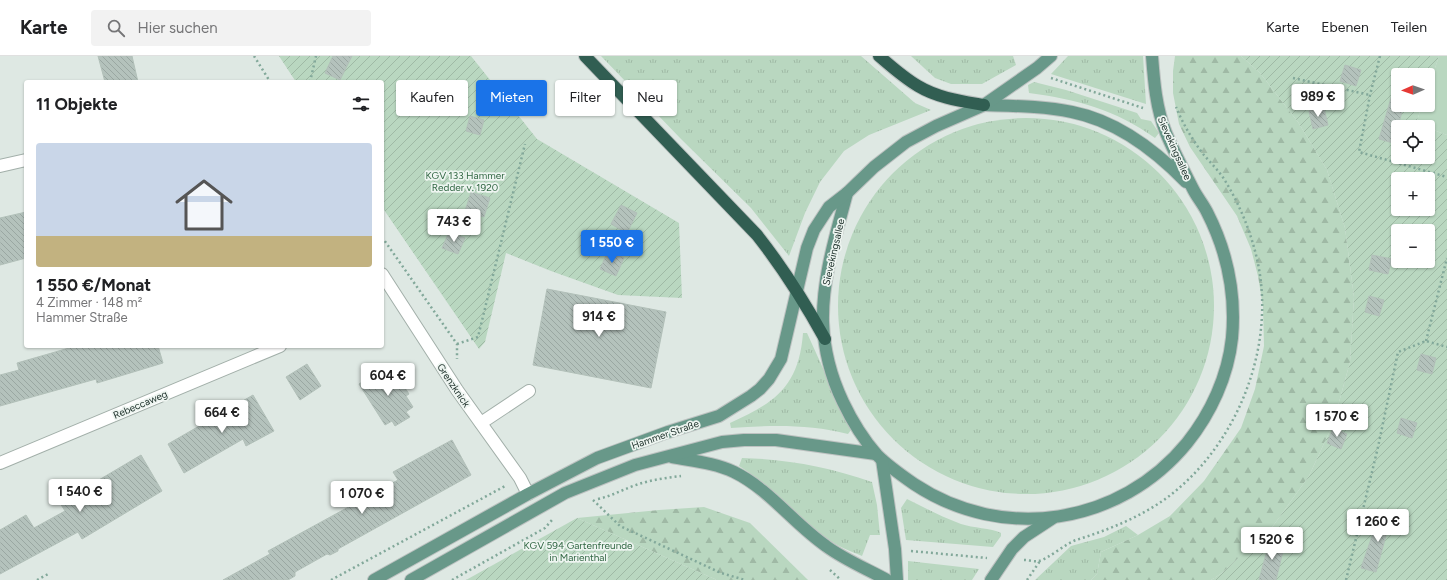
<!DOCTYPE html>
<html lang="de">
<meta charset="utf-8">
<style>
:root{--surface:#fff;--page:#f2f2f2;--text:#202124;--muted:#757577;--line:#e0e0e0;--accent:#1a73e8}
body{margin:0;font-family:Figtree,sans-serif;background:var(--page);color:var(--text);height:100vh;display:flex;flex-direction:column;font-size:15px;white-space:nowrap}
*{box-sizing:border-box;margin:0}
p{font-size:13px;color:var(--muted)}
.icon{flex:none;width:22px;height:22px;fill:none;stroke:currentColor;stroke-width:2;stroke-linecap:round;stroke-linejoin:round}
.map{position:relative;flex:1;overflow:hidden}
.side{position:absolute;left:24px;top:24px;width:360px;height:268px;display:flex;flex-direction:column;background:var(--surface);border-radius:4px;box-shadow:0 1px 3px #0004}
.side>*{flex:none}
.banner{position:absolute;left:396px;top:24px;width:380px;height:36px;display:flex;gap:8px}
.needle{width:26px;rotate:268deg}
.tools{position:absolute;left:1391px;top:12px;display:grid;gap:8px}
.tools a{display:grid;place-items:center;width:44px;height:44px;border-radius:4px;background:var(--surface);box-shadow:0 1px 3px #0004;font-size:20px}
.price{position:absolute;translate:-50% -34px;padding:0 9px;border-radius:4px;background:#fff;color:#222;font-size:13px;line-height:26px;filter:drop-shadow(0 1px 2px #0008)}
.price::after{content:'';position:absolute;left:50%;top:24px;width:12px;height:9px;margin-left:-6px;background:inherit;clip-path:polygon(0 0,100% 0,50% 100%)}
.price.current{background:var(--accent);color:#fff}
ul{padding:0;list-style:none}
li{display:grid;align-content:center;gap:8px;height:212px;padding:0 12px}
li+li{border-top:1px solid var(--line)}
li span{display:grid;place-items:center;height:124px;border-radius:4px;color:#555}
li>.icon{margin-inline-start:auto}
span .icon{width:72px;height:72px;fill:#fffc;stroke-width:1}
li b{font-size:17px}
h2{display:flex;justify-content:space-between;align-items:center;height:48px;padding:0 12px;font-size:17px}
.pill{padding:0 14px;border-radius:4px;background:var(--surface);box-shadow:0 1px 3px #0004;font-size:14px;line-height:36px}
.pill.current{background:var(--accent);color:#fff}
header{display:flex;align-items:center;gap:24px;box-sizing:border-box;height:56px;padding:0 20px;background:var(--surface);border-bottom:1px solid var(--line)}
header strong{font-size:19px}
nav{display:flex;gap:22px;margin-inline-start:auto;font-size:14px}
.search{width:280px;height:36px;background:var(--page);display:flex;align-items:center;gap:10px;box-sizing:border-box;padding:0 14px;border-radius:4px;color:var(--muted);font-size:15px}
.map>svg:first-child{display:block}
</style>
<header>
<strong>Karte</strong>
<div class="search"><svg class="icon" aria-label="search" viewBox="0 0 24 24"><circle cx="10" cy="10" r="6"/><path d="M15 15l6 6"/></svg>Hier suchen</div>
<nav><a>Karte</a><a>Ebenen</a><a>Teilen</a></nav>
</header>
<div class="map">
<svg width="1447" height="524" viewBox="0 0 1447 524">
<defs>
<pattern id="grass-tufts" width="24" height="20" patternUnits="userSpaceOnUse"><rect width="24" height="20" fill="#b9d7c0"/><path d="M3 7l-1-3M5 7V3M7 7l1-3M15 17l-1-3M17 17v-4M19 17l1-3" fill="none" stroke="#9fb9a5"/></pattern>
<pattern id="forest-firs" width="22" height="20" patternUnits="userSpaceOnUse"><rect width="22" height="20" fill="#b9d7c0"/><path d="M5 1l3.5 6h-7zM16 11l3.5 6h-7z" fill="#9fb9a5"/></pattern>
<pattern id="garden-furrows" width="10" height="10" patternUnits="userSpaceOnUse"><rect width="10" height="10" fill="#b9d7c0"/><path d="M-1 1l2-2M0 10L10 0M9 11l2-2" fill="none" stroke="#9fb9a5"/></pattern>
<pattern id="building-back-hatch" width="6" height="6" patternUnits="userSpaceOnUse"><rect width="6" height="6" fill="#b4c2bc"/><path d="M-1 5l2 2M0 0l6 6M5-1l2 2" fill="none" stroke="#9aa7a2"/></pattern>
</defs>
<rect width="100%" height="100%" fill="#dee8e3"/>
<g fill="url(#grass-tufts)">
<path d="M601,0H861L915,47L931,54L869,79L844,95L820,126L805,157L789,200L751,152L681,83Z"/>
<path d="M911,0H1013L1016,9L982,28H951L935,22Z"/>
<path d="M1068,0H1143L1146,48L1051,18Z"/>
<path d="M1034,26L1066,34L1137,57L1141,63L1151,65L1159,77L1155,82C1116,54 1076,43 1029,37L1028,29Z"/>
<circle cx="1026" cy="250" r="188"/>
<path d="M803,277H807L851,374L848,378C809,368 771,369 731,372L730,367C775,347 799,330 803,277Z"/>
<path d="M742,402C787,403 829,411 872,426L877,449L880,479H870L862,500C850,495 837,490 826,482C795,461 771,430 739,410Z"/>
<path d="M907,443C925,452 942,461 961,468C973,472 991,472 1001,477V480L993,491L906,484L901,452Z"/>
<path d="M1126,470L1138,479L1101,496L1097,518L1091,524H1035L1071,490L1104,481Z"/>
<path d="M908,505L979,513L972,524H908Z"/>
</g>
<g fill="url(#forest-firs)">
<path d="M1175,0H1241L1260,17L1298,66L1327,114L1345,172L1354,241L1350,306L1333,368L1309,420L1273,470L1222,517L1211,524H1091L1097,518L1101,496L1138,479L1170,460L1204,425L1241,372L1255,333L1264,290L1263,251L1258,220L1251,193L1237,160L1190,91L1179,68L1173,37V15Z"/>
<path d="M704,451L750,467L808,524H717L577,462L659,454Z"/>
</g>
<g fill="url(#garden-furrows)" fill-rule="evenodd">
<path d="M279,0H471L537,83L679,167L682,242L618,239L551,215L506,197L485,286L479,293L382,151V26H296Z"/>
<path d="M1241,0H1439L1428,33V19H1398V49H1422L1416,68L1424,71H1398V101H1428V72L1447,79V524H1211L1222,517L1273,470L1309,420L1333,368L1350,306L1354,241L1345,172L1327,114L1298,66L1260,17ZM1398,123H1428V153H1398ZM1398,175H1428V205H1398Z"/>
<path d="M577,462L717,524H466Z"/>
</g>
<path fill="#b9d7c0" d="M1439,0H1447V79L1428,72V71L1416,68L1422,49H1428V33Z"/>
<g fill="url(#building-back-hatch)" stroke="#b2c0b9">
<path d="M98,0H132L138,26H105Z"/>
<path d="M333,0H352L340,24L325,17Z"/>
<path d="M1345,9L1361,14L1356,30L1340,25Z"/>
<path d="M1394,32L1398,33V49H1404L1393,87L1379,83Z"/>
<path d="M1324,52L1328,69L1313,73L1309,55Z"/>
<path d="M470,60L484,64L480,79L466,75Z"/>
<path d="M471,136L490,142L484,161L465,155Z"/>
<path d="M621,149L637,157L627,177L611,168Z"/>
<path d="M26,156V202L0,209V162Z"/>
<path d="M449,176L465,182L458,198L442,192Z"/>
<path d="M608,195L624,202L616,220L600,213Z"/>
<path d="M1372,199L1392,203L1388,218L1369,214Z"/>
<path d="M547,233L666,256L651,332L533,309Z"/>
<path d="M1369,240L1384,244L1379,260L1365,256Z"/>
<path d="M76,290H158L163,307L97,327L96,323L0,350V319L19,314L17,307Z"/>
<path d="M1421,298L1436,302L1432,318L1417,314Z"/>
<path d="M307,308L321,330L300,344L286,321Z"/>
<path d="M386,311L393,322L397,320L409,338L406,340L413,351L406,356L410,361L395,370L392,365L385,369L359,328Z"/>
<path d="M253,339L274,375L246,390L243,383L184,417L168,388Z"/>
<path d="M1401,362L1417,367L1412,382L1397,377Z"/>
<path d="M1333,372L1347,378L1341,393L1327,387Z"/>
<path d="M452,384L471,419L338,493V495L330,499L327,498L295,516V520L288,524H223L270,498L268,495L398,424L393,416Z"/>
<path d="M141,399L162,435L82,483L78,476L0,518V474L26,459L34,472L65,455L60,447Z"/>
<path d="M1380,457L1395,463L1390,477L1387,476L1376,516L1361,512Z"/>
<path d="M1270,483L1285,487L1276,524H1259Z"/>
</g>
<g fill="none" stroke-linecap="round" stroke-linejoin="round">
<defs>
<g id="minor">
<path d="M0,110L26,104"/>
<path d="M382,218L457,334L520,422L528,438"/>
<path d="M481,367L529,335"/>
<path d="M0,407L280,290"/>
</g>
<g id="major">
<path d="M984,49C1013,50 1043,50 1072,56C1117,65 1155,94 1186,126"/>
<path d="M847,137C836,179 822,222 823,266C824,294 831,321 843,346C852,365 864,384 877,399C888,410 901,419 914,428C1003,487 1120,469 1187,387C1211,357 1228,320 1232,282C1236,238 1227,195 1207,156C1203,148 1197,141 1193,133C1184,115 1174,96 1166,77C1156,52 1154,26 1152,0"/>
<path d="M672,401C693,405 715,407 734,416C769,433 794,468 826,490C845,504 867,513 887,524"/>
<path d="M882,404L895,493L897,524"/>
<path d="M374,524L528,438L597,402L668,376L719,360L751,340L760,333L769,323L781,303L807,192L814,174L829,151L847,137L874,111L906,86L936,70L984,49L1037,12L1051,0"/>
<path d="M411,524L565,437L635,409L722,386L744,384H776L876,398"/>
<path d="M991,524L1012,493L1024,481L1053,462"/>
</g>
<g id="highway">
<path d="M585,0L757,179C783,212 805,247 825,283"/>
<path d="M879,0C892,11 904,22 918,30C938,42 961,45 984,49"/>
</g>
</defs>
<use href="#minor" stroke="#a2afa9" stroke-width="14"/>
<use href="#major" stroke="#bdc2c1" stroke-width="14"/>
<use href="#highway" stroke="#bdc2c1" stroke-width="14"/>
<g stroke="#82a89a" stroke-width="2.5" stroke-dasharray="2 3" stroke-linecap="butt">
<path d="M254,0L269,24L268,26"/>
<path d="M1380,0L1370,39L1359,96L1447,121"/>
<path d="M1051,22L1143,52"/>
<path d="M1293,22L1370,39"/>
<path d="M310,26L316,0"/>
<path d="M382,181L457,288V303"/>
<path d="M1426,285L1447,202"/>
<path d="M457,288L478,281L525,88"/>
<path d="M598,443C611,440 620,435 633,430C649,424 665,422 681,420"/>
<path d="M593,444L620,470L721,517L745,524"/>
<path d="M911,495L987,502"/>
<path d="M1024,504C1029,504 1035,506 1039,505C1048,503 1065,488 1076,484C1108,474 1141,461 1168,441C1234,391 1272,301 1260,219C1255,186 1242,152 1224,123C1218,114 1210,106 1203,98C1192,83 1183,68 1176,51"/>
<path d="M830,514L841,524"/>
<path d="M37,524L50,517"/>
<path d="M331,524L507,429"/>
<path d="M452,524L545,472L552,464"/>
<path d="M1027,524L1040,505"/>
<path d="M1346,524L1378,391L1398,296L1426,285L1447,291"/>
</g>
<use href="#minor" stroke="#fff" stroke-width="12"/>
<use href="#major" stroke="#689889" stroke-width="12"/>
<use href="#highway" stroke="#315e52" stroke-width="12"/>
</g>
<g text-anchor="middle" stroke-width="3.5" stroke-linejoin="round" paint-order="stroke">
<g font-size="10" fill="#22352f" stroke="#eef5f1">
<text transform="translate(1175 92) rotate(66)" y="4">Sievekingsallee</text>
<text transform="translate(833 196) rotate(-77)" y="4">Sievekingsallee</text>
<text transform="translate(454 329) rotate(56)" y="4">Grenzknick</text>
<text transform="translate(140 348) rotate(-23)" y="4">Rebeccaweg</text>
<text transform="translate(665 378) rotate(-19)" y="4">Hammer Straße</text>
</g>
<g font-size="10" fill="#316743" stroke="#eef5f1">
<text x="465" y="123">KGV 133 Hammer<tspan x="465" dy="12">Redder v. 1920</tspan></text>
<text x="578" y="493">KGV 594 Gartenfreunde<tspan x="578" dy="12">in Marienthal</tspan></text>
</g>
</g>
</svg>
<div class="tools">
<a><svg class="needle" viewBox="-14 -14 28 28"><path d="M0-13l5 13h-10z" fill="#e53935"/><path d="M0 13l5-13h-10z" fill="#757577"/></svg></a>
<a><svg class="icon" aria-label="locate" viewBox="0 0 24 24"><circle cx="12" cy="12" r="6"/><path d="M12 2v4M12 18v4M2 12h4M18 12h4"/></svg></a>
<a>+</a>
<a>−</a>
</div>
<b class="price" style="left:1318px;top:62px">989 €</b>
<b class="price" style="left:454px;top:187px">743 €</b>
<b class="price current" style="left:612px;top:208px">1 550 €</b>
<b class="price" style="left:599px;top:282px">914 €</b>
<b class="price" style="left:388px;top:341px">604 €</b>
<b class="price" style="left:222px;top:378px">664 €</b>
<b class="price" style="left:1337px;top:382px">1 570 €</b>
<b class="price" style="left:80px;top:457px">1 540 €</b>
<b class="price" style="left:362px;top:459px">1 070 €</b>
<b class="price" style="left:1378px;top:487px">1 260 €</b>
<b class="price" style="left:1272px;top:505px">1 520 €</b>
<div class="banner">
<a class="pill">Kaufen</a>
<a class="pill current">Mieten</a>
<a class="pill">Filter</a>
<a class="pill">Neu</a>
</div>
<section class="side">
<h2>11 Objekte<svg class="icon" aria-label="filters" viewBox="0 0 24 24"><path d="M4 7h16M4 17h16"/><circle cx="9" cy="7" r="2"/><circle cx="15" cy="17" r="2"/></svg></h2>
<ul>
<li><span style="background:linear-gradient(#c9d6e8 75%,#c2b280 0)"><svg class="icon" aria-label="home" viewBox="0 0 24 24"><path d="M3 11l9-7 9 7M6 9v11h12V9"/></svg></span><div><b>1 550 €/Monat</b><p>4 Zimmer · 148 m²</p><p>Hammer Straße</p></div></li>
</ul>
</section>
</div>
